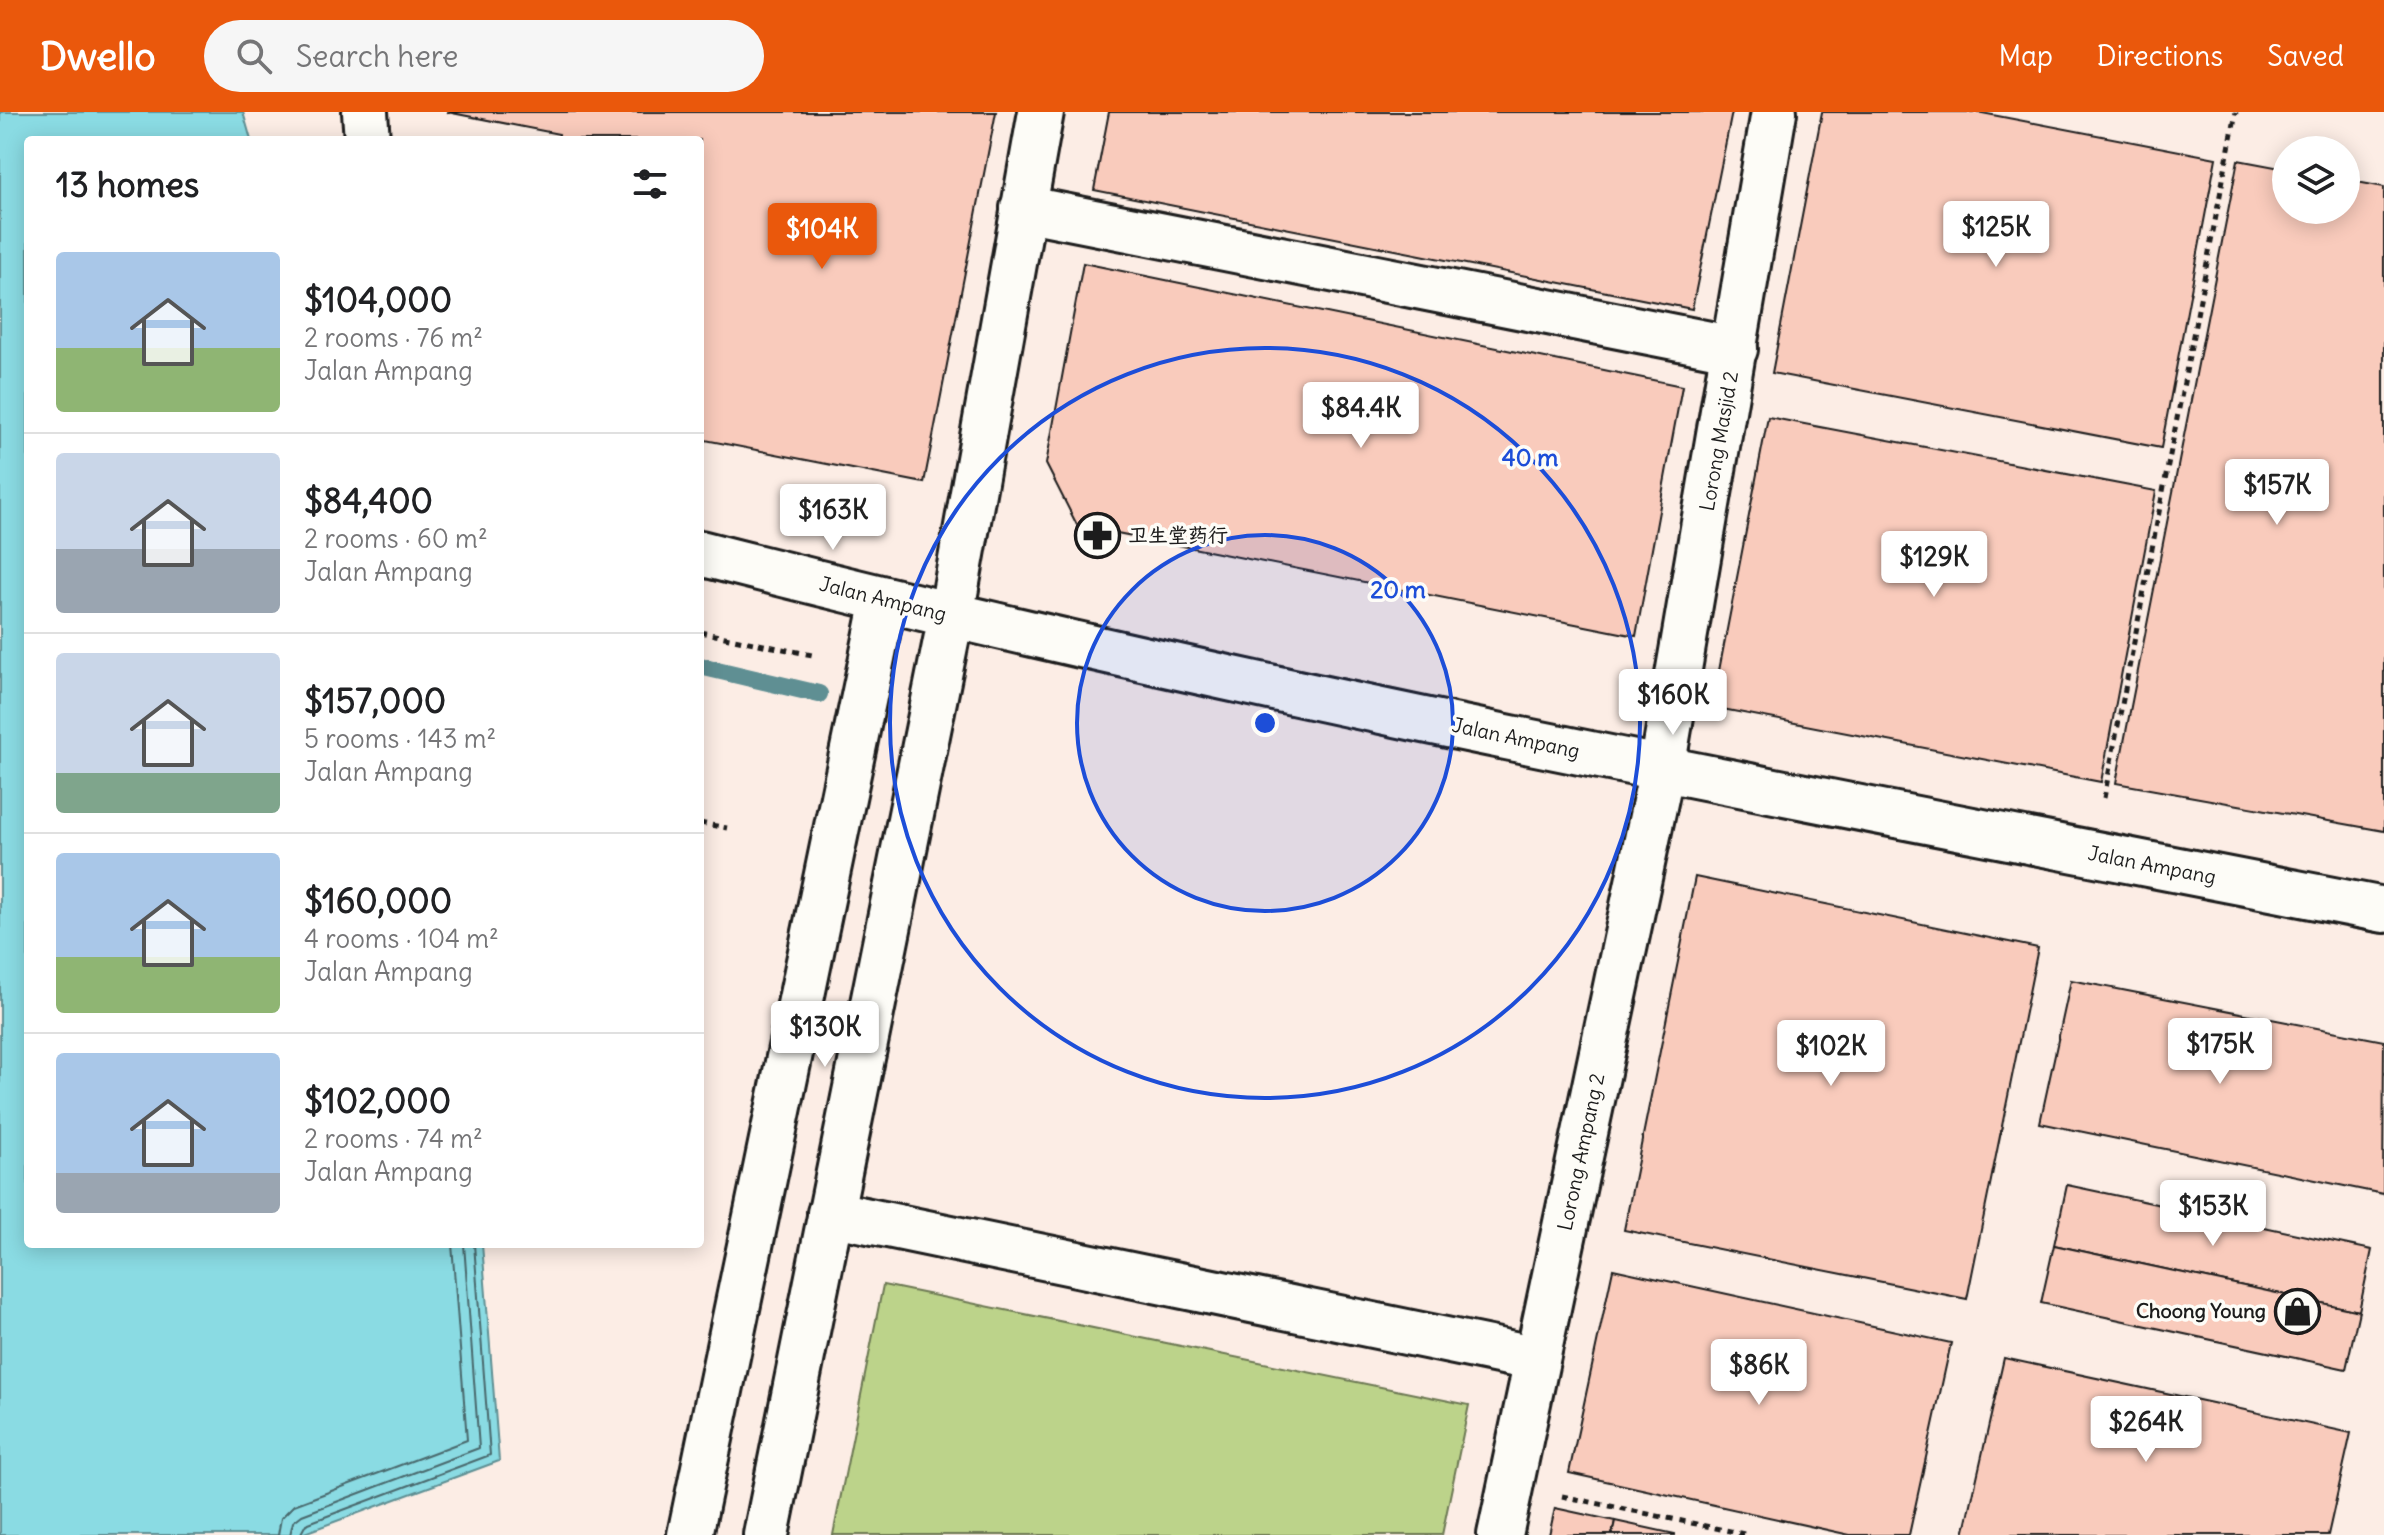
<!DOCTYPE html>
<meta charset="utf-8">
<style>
:root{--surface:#fff;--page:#f6f6f6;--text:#202124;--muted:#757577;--line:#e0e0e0;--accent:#ea580c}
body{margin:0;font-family:Delius,"LXGW WenKai TC",sans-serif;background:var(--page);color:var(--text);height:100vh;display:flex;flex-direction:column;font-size:30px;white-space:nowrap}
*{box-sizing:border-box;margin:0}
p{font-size:26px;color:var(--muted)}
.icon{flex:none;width:44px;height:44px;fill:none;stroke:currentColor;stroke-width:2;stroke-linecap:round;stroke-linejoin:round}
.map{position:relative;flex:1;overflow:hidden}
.details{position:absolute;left:24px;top:24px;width:680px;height:1112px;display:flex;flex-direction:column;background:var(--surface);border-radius:8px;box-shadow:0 4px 20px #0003}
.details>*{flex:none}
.fabs{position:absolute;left:2272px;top:24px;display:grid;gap:16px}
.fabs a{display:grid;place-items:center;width:88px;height:88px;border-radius:50%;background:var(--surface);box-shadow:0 4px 20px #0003;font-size:40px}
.price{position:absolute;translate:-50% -68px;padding:0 18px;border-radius:8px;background:#fff;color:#222;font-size:26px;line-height:52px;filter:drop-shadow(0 2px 4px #0008)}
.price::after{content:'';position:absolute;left:50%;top:48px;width:24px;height:18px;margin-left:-12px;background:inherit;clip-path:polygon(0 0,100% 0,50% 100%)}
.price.active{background:var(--accent);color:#fff}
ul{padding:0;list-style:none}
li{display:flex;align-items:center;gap:24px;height:200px;padding:0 32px}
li+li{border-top:2px solid var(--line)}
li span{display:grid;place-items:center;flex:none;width:224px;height:160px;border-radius:8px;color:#555}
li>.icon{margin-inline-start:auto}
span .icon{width:96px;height:96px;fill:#fffc;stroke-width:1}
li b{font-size:34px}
h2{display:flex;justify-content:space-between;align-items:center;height:96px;padding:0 32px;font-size:34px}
header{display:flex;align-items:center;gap:48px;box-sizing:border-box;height:112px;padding:0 40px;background:var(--accent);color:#fff}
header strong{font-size:38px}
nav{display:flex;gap:44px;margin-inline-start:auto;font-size:28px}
.search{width:560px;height:72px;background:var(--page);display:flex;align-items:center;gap:20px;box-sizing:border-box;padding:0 28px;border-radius:44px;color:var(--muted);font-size:30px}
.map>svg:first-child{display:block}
</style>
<header>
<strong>Dwello</strong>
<div class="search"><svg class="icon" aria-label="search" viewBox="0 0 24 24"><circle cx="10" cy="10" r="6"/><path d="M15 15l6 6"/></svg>Search here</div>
<nav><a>Map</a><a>Directions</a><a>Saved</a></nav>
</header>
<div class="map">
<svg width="2384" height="1423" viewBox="0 0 2384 1423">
<rect width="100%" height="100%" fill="#fcede5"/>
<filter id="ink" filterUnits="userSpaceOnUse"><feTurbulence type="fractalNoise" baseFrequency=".0125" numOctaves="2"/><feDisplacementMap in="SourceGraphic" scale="16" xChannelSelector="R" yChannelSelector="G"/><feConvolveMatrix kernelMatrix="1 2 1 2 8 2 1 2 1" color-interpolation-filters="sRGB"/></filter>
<g filter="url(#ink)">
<path fill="#bcd38a" stroke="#6c7853" stroke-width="2" d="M883,1173L1469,1293L1442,1423H833Z"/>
<path fill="#8adbe3" stroke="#5e8f93" stroke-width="2" d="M0,0H243L251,28H28V1132H482L499,1349L299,1423H0Z"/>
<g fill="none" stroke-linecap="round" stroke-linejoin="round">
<g stroke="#48686c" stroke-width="2">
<path d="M278,1423L281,1406L294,1393L467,1328L452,1132"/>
<path d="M290,1423L293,1410L302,1403L479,1336L464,1132"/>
<path d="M300,1423L306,1412L490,1343L474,1132"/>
</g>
<path stroke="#5e8f93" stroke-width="18" d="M700,554L819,582"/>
</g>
<g fill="#f9cbbc" stroke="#1c1c1c" stroke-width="2">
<path d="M447,0H996L924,371L700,327V28H558L559,22Z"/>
<path d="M1109,0H1732L1692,197L1094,78Z"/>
<path d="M1822,0H1977L2216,46L2161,336L1772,261Z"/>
<path d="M2238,48L2286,57V98H2346V68L2384,75V719L2116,671Z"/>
<path d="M1083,151L1682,274L1636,524L1077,413L1046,352Z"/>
<path d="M1768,305L2156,379L2101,670L1712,595Z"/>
<path d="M1695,765L2038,836L1967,1187L1624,1118Z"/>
<path d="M2071,868L2384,929L2383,1082L2040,1011Z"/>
<path d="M2067,1073L2372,1138L2359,1199L2054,1133Z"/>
<path d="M2054,1133L2359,1199L2346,1257L2041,1191Z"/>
<path d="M1613,1157L1951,1231L1909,1423H1850L1569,1361Z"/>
<path d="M2004,1246L2351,1321L2328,1423H1964Z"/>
<path d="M1555,1396L1615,1409L1612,1423H1549Z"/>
<path d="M1615,1409L1675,1422V1423H1612Z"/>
</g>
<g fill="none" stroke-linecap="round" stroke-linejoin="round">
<defs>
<g id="minor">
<path d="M365,0L367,28"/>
<path d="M1023,96L1735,237"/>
<path d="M700,441C1256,584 1821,688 2384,798"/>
<path d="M830,1101L1537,1247"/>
<path d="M690,1423L884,488"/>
<path d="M766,1423L951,504L1041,0"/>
<path d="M1500,1423L1662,657L1774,0"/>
</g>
</defs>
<use href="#minor" stroke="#1c1c1c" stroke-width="50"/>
<g stroke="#1c1c1c" stroke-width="5" stroke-dasharray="6 6" stroke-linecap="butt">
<path d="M700,520L817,544"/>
<path d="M2104,686L2236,0"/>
<path d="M700,711L727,716"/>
<path d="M1562,1384L1749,1423"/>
</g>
<use href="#minor" stroke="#fdfcf7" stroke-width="44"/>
</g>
</g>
<circle cx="1265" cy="611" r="188" fill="#1d4ed8" fill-opacity=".12"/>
<g fill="none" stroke="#1d4ed8" stroke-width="4">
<circle cx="1265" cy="611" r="188"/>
<circle cx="1265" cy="611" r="375"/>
</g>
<defs>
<symbol id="pharmacy-ring" viewBox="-11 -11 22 22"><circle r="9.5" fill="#fdfcf7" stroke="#1c1c1c" stroke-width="1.5"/><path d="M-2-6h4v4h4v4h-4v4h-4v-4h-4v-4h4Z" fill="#1c1c1c"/></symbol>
<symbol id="shop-ring" viewBox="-11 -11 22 22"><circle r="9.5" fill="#fdfcf7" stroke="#1c1c1c" stroke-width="1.5"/><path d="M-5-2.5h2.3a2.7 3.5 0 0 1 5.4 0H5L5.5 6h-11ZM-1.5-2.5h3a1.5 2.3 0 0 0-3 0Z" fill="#1c1c1c"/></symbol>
</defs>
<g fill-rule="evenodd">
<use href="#pharmacy-ring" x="1072" y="398" width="51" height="51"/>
<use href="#shop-ring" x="2272" y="1174" width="51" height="51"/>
</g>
<g text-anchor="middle" stroke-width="7" stroke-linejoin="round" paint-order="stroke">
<g font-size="20" fill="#1c1c1c" stroke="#fdfcf7">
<text transform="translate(1719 329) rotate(-80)" y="7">Lorong Masjid 2</text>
<text transform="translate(883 487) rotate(14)" y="7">Jalan Ampang</text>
<text transform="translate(1516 626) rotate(12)" y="7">Jalan Ampang</text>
<text transform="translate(2152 753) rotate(11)" y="7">Jalan Ampang</text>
<text transform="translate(1581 1040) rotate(-78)" y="7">Lorong Ampang 2</text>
</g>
<g font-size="20" font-weight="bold" fill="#1c1c1c" stroke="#fdfcf7" text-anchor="start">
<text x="1128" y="430">卫生堂药行</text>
<text x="2266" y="1206" text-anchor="end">Choong Young</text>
</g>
</g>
<circle cx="1265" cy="611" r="12" fill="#1d4ed8" stroke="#fdfcf7" stroke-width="4"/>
<g font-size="24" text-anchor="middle" font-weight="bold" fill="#1d4ed8" stroke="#fdfcf7" stroke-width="7" stroke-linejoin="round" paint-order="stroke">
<text x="1530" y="354">40 m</text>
<text x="1398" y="486">20 m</text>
</g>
</svg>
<div class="fabs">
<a><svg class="icon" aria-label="layers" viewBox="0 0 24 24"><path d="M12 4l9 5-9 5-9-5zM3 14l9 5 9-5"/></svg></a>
</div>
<b class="price" style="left:1996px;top:157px">$125K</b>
<b class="price active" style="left:822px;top:159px">$104K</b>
<b class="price" style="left:1361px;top:338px">$84.4K</b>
<b class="price" style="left:2277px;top:415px">$157K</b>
<b class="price" style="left:833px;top:440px">$163K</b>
<b class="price" style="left:1934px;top:487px">$129K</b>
<b class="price" style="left:1673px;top:625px">$160K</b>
<b class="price" style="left:825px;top:957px">$130K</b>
<b class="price" style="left:2220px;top:974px">$175K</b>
<b class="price" style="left:1831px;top:976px">$102K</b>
<b class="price" style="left:2213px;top:1136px">$153K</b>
<b class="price" style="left:1759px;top:1295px">$86K</b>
<b class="price" style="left:2146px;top:1352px">$264K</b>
<section class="details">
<h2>13 homes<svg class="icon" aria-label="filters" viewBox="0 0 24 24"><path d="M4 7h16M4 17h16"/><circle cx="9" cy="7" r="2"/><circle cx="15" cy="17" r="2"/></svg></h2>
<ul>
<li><span style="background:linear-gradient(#a9c7e8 60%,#8fb573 0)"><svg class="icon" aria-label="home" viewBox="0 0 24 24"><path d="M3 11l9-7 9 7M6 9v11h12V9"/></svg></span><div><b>$104,000</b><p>2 rooms · 76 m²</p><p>Jalan Ampang</p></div></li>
<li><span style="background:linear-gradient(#c9d6e8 60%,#9aa5b1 0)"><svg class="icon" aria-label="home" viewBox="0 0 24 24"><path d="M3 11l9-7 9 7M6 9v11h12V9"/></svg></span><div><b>$84,400</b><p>2 rooms · 60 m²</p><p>Jalan Ampang</p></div></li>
<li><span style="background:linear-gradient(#c9d6e8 75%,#7fa58c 0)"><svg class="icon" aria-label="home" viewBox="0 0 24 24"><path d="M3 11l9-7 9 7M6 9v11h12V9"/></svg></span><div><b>$157,000</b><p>5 rooms · 143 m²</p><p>Jalan Ampang</p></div></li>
<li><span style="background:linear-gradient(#a9c7e8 65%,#8fb573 0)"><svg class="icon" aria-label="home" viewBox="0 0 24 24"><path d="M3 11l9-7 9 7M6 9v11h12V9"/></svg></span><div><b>$160,000</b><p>4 rooms · 104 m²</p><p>Jalan Ampang</p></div></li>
<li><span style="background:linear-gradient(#a9c7e8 75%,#9aa5b1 0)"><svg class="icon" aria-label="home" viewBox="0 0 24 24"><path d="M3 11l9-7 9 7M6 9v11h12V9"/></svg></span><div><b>$102,000</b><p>2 rooms · 74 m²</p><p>Jalan Ampang</p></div></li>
</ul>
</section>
</div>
